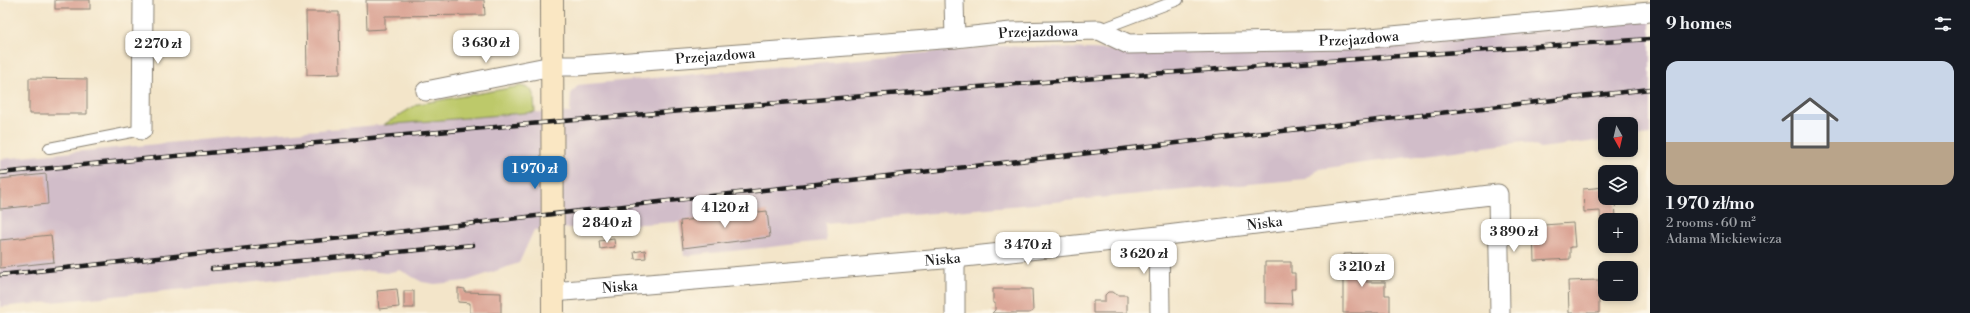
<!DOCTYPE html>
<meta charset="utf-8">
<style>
:root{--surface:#171b24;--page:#242831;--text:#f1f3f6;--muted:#9ea1a6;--accent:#1f6fb2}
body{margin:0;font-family:"Libre Bodoni",serif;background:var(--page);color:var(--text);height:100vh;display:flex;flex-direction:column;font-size:15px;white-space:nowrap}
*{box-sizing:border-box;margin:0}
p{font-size:13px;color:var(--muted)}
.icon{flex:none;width:22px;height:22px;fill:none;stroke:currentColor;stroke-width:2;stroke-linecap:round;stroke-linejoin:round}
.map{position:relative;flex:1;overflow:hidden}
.panel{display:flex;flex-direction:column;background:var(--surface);width:320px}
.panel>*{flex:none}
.needle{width:26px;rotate:172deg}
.fabs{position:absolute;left:1598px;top:117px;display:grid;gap:8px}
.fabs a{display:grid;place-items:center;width:40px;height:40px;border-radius:8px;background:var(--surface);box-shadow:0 2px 6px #0003;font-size:20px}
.price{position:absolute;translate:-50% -34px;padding:0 9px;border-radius:8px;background:#fff;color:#222;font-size:13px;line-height:26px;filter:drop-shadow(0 1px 2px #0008)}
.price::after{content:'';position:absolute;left:50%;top:24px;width:12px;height:9px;margin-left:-6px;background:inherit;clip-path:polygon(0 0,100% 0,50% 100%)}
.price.on{background:var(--accent);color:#fff}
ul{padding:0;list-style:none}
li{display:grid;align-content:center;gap:8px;height:212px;padding:0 16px}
li span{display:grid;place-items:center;height:124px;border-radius:12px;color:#555}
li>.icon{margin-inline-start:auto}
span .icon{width:72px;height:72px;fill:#fffc;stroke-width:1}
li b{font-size:17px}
h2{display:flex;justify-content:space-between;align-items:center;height:48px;padding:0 16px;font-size:17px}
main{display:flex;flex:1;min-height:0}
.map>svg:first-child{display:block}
</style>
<main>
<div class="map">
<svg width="1650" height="313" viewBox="0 0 1650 313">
<rect width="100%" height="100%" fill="#fcf5e5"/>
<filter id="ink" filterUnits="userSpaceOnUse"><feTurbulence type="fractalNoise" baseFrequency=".025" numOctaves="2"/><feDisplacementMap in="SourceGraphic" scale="8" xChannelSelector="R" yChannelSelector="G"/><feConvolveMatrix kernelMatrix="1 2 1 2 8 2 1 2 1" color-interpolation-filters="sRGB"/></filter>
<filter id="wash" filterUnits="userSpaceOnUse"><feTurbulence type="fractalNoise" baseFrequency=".012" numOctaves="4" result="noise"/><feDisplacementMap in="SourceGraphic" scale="16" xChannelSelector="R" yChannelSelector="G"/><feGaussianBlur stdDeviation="0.9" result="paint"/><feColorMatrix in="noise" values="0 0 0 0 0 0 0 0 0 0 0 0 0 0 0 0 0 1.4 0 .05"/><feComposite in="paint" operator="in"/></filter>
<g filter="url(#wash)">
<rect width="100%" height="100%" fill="#f3e5c9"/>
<path fill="#d1bdc9" d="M1650,18V135L1631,137V124H1605V140L1540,148L1523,142L1319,169L1306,179L825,223L826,241L684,256L679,222L534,230L519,263L466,281L435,284L422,282L400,270L386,273L370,271L0,307V159L199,140L535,112L570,113L571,94L578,85L999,46L1178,52Z"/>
<path fill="#bdc96b" stroke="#6c7244" d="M521,86L531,89L534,97L535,112L383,125L418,104Z"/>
<g id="blocks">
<g fill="#daa293">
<rect x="55" y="0" width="35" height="9"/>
<path d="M366,0H484L485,15L385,16V29L367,30Z"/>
<path d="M306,12H339L340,74L307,75Z"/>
<path d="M29,78L87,79V114H29Z"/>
<path d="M46,174L48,204L0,209V179Z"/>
<path d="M1605,187V198H1615L1616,220H1605V234L1601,235L1600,211L1584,212L1583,189Z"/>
<path d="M767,211L770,237L683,248L680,221Z"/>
<path d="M1573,223L1575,247H1570V259L1534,261L1533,231L1544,230L1543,225Z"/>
<path d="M51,235L54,262L0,268V240Z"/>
<path d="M614,239L615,247L600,249L599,241Z"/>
<path d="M645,250L646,258L635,259L634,252Z"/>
<path d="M1366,253V282H1385V295H1390V313H1343V254Z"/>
<path d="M1265,262H1291V273H1295V289H1291L1292,304L1265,303Z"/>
<path d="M1599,280V313H1569L1568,281Z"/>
<path d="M458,288L465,289V292L501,293V313H470V303L458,302Z"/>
<path d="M397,289L399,307L379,309L377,291Z"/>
<path d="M993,289H1032L1033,311L1029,313H992L995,310V303H993Z"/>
<rect x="404" y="291" width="10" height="17"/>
<path d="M1108,292H1113L1117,295H1127V313H1093V301H1105V295Z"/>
</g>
</g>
</g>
<g filter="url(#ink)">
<use href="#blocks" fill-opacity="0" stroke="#888072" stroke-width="1"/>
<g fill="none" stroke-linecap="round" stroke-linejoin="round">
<defs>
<g id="lane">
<path d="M1099,30L1178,0"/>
<path d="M49,148L142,130"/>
</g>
<g id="street">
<path d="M954,0L955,38"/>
<path id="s1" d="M426,91L552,66H576L955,38L1011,32L1099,30L1128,44L1349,40L1650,12"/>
<path d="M142,130L143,0"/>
<path d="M1159,236L1160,313"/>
<path id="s2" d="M553,292L955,258L1159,236L1498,194L1500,313"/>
<path d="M955,313V258"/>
</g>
<path id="secondary" d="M552,0L553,313"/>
</defs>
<use href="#lane" stroke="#888072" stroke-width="12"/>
<use href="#street" stroke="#888072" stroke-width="21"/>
<use href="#secondary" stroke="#888072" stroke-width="24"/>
<use href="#lane" stroke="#fff" stroke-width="10"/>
<use href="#street" stroke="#fff" stroke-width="19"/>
<use href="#secondary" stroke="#fae7c3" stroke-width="22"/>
<defs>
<g id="rail">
<path d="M0,173C549,119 1099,75 1650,39"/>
<path d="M212,269L473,245"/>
<path d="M0,275L370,235L1650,89"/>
</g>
</defs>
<use href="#rail" stroke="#1c1c1c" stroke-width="4.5"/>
<use href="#rail" stroke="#fcf5e5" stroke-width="3" stroke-dasharray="9" stroke-linecap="butt"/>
</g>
</g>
<g text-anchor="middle" stroke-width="3.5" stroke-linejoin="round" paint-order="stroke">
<g font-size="14" fill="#1c1c1c" stroke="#fcf5e5">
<text dy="5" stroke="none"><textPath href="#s1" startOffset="616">Przejazdowa</textPath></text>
<text dy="5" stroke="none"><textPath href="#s1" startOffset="940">Przejazdowa</textPath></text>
<text dy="5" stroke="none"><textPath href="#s1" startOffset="292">Przejazdowa</textPath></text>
<text dy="5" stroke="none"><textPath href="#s2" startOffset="715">Niska</textPath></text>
<text dy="5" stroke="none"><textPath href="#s2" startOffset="391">Niska</textPath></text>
<text dy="5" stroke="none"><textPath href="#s2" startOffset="67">Niska</textPath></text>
</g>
</g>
</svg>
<div class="fabs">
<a><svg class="needle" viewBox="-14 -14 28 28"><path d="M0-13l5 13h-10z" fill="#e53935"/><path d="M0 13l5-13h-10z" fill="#9ea1a6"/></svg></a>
<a><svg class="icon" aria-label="layers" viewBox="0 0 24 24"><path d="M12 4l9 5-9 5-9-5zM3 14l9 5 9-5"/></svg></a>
<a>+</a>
<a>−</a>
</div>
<b class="price" style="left:486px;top:64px">3 630 zł</b>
<b class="price" style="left:158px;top:65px">2 270 zł</b>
<b class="price on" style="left:535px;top:190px">1 970 zł</b>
<b class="price" style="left:725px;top:229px">4 120 zł</b>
<b class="price" style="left:607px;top:244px">2 840 zł</b>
<b class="price" style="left:1514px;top:253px">3 890 zł</b>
<b class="price" style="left:1028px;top:266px">3 470 zł</b>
<b class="price" style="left:1144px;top:275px">3 620 zł</b>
<b class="price" style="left:1362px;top:288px">3 210 zł</b>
</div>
<section class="panel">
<h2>9 homes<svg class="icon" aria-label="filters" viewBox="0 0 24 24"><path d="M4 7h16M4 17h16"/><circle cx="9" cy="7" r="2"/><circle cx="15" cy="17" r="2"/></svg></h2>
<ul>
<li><span style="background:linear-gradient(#c9d6e8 65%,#b9a48a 0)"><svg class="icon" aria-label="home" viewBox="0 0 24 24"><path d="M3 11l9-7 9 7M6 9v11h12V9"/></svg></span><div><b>1 970 zł/mo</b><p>2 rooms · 60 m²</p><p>Adama Mickiewicza</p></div></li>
</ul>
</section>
</main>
